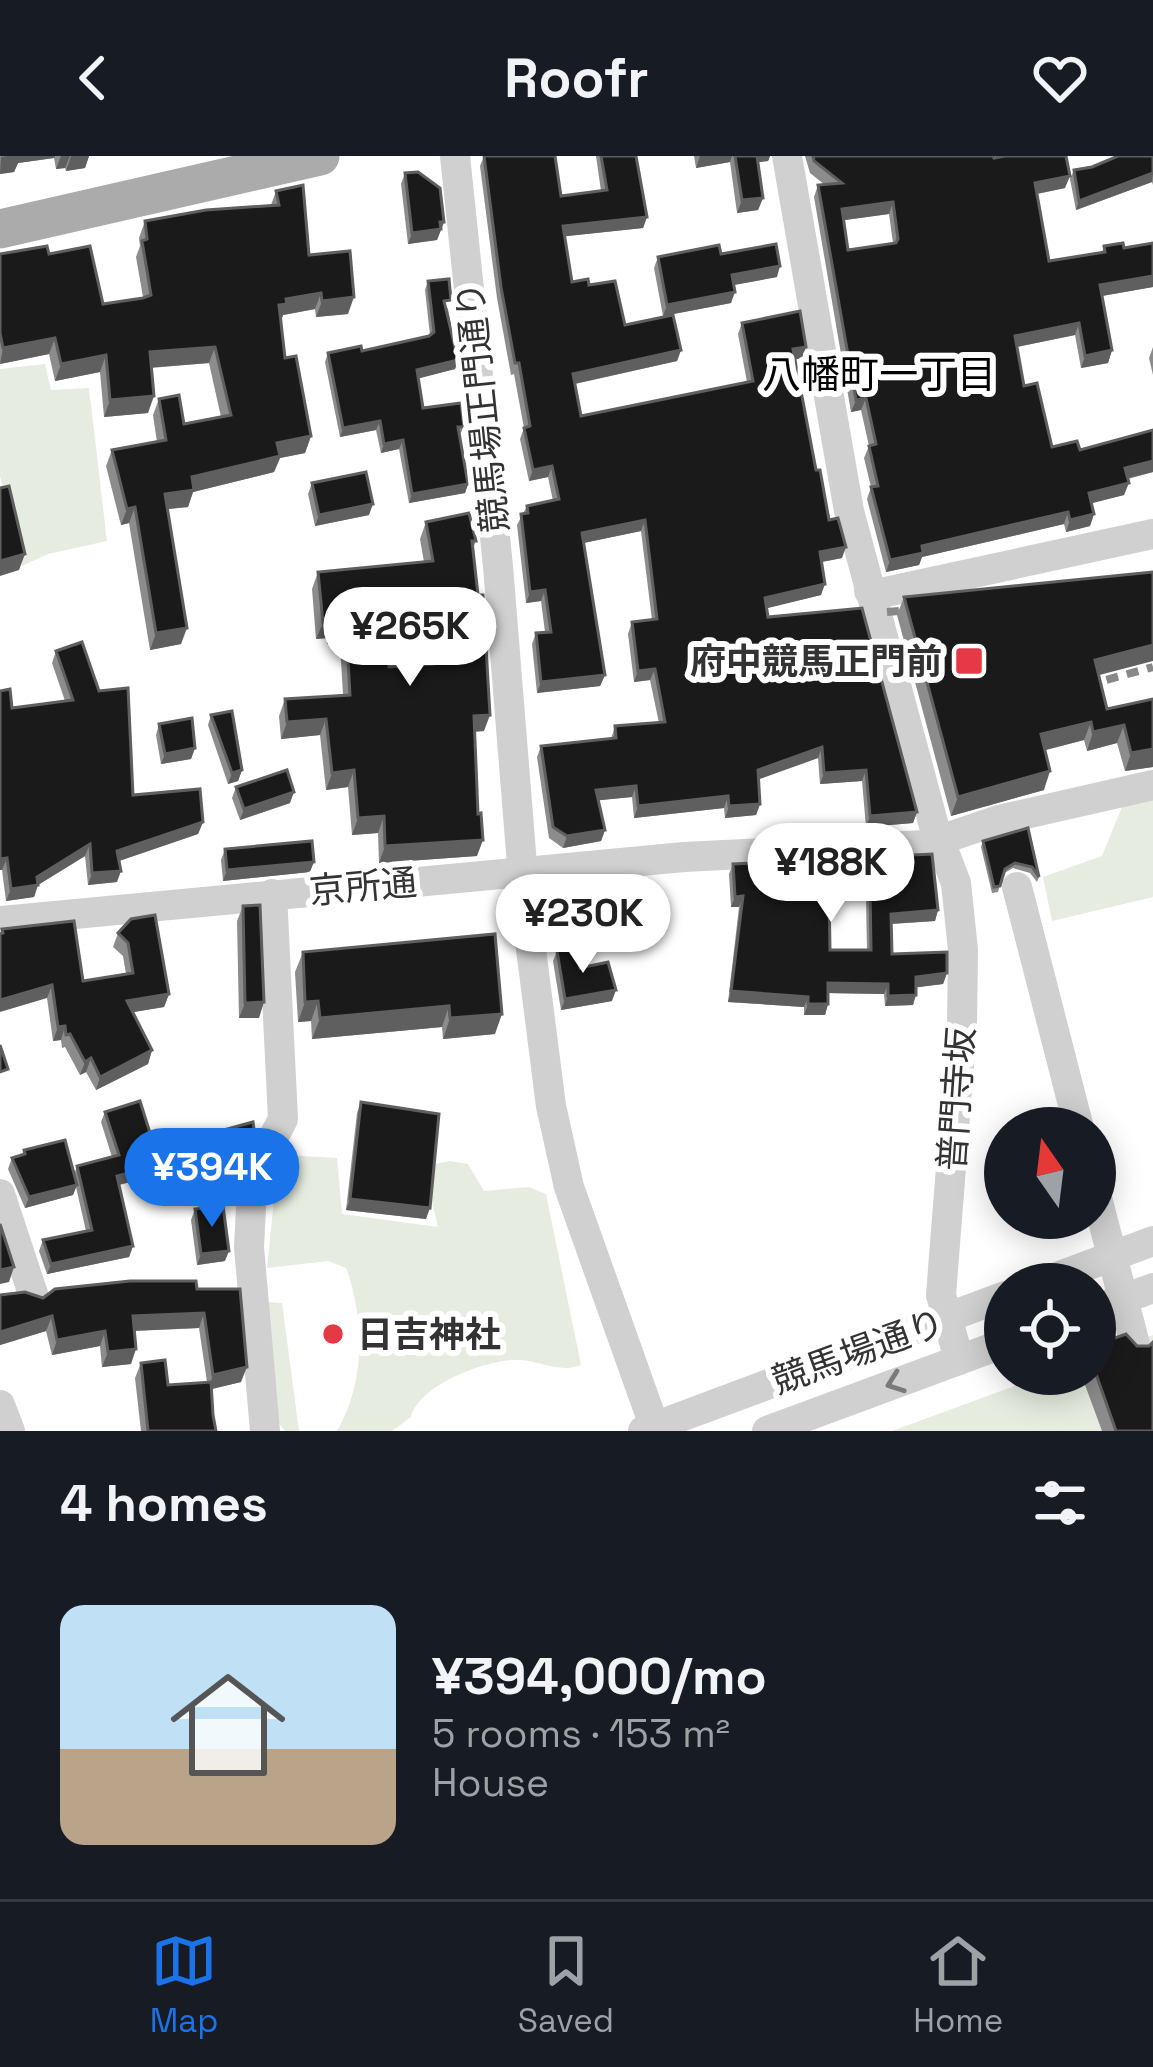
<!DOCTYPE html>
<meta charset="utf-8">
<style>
:root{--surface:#171b24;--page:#20242c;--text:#f1f3f6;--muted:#9ea1a6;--line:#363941;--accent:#1a73e8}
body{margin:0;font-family:"Space Grotesk","Noto Sans JP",sans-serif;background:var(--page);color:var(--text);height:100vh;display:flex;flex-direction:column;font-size:45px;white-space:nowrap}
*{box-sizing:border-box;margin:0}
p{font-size:39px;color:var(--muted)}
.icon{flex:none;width:66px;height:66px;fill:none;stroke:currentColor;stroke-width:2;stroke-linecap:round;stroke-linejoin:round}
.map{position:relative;height:1275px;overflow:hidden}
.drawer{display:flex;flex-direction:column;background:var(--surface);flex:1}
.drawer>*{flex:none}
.needle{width:78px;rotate:346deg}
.buttons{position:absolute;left:984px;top:951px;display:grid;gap:24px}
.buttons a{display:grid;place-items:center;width:132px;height:132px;border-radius:50%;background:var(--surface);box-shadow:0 6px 30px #0003;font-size:60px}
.price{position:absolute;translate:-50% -102px;padding:0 27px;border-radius:42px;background:#fff;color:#222;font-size:39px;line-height:78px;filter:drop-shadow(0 3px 6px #0008)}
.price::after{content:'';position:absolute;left:50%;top:72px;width:36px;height:27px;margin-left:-18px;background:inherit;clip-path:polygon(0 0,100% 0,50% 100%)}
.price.active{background:var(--accent);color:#fff}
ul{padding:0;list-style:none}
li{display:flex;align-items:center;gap:36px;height:300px;padding:0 60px}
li+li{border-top:3px solid var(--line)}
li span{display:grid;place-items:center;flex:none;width:336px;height:240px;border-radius:24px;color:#555}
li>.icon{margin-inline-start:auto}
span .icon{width:144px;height:144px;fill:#fffc;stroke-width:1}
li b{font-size:51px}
h2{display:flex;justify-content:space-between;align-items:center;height:144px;padding:0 60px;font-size:51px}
header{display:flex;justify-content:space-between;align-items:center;height:156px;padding:0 60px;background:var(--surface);font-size:54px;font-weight:800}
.menu{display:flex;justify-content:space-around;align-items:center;height:168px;border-top:3px solid var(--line);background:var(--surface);font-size:33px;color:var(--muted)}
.menu a{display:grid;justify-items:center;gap:6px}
.menu .active{color:var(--accent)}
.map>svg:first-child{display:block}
</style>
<header><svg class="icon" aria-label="back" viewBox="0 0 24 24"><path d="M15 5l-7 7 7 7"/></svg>Roofr<svg class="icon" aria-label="heart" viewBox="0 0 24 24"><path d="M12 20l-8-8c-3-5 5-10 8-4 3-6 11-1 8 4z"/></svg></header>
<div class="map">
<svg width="1153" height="1275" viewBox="0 0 1153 1275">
<rect width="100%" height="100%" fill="#fff"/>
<g fill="#e6ecdf">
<path d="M45,208L51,234L89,232L107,385L48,398L22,410L0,320V213Z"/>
<path d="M1153,639V741L1052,765L1043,721L1102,700L1124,646Z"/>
<path d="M285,999L337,1002L342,1058L438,1071L430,1038L435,1008L450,1005L468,1008L484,1035L529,1031L546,1038L581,1209C560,1218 537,1203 515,1204C484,1204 418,1230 411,1261L392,1275H337C365,1228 365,1163 346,1112L328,1105L267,1112L275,1033Z"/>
<path d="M266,1146L282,1147L299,1275H285L278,1266Z"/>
<path d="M1153,1179V1275H892L1047,1218H1095V1200Z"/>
</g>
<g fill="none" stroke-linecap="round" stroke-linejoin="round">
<g stroke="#d0d0d0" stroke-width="30">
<path d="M455,0L498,410L525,746L551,950L569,1031L656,1275"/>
<path d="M787,0L849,355L934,670L956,727L963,794L962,871L941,1139L959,1204"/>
<path d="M869,435L881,437L1153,378"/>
<path d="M1017,731L1079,972"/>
<path d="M0,765L684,701L925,689L999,664L1153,629"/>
<path d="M0,1038L33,1138"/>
<path d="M1038,1128L1153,1085"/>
<path d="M1095,1153L1153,1132"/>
<path d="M0,1249L10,1275"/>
<path d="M265,1275L249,1091L252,1032L259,1009L283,963L272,738"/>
<path d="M643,1275L1005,1140"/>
<path d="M767,1275L1005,1187"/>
</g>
<path stroke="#ababab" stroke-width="39" d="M0,73L320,0"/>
<g stroke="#888" stroke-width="8" stroke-dasharray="12 9" stroke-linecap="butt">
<path d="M887,456L932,452"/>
<path d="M1066,535L1153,511"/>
</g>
<path stroke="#d0d0d0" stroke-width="30" d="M1095,1034L1136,1192"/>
</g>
<g fill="#8c8c8c" fill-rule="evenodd">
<path d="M0,0H89L85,12L66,15L65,12L56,13L54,2L18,7L14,16L0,18Z"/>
<path d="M484,0L561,40L601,35L596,0H636L647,61L643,72L565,80L572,126L589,129L625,169L681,194L677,205L575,228L581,260L747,226L738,178L742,167L806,191L802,202L795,203L816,314L842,402L822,406L821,439L766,452L768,461L917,656L913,667L866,671L862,625L820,628L818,602L758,623L760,648L756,659L725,662L724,652L634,662L632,641L599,644L605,674L601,685L563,692L549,682L537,601L541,590L611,583L615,570L659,567L650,524L634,526L628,478L632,466L652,464L641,375L584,387L605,519L600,530L537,537L532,488L536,477L545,476L541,445L526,447L517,369L527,350L553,345L548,321L529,325L520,283L524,272L514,218L511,219L497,142L480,10Z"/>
<path d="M694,0H770L768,5L758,6L763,42L758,54L737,57L730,6L696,12Z"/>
<path d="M805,0H993L994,2L1065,32L1037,38L1049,105L1102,97L1104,90L1124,92L1153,87V131L1102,140L1112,194L1108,207L1081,212L1075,179L1017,191L1024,230L1052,291L1080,294L1153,316L1128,323L1124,339L1091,347L1094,358L1090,370L1066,376L1064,368L922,401L919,409L886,416L867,343L871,331L864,302L869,290L861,254L851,256L814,41L818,29H825L810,17ZM889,58L893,87L848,94L844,64Z"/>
<path d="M1153,0V29L1152,26L1076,54L1070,23L1074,14Z"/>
<path d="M405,17L444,66L437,84L408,88L401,28Z"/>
<path d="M276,35L309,99L348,158L316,161L315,153L283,159L281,165L285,202L311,280L305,297L280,302L274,316L193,336L188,351L167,353L181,488L150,494L129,367L121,369L106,310L112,294L157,286L153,259L159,243L184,268L221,261L209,207L151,212L148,257L104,261L100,216L55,225L49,198L0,208V98H49L103,148L143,141L136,101L140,90L139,82L145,65L271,49Z"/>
<path d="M721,98L777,121L734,129L731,147L663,160L654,112L658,101Z"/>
<path d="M428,125L448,153L458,204L455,213L418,222L423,252L464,271L459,280L468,328L465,337L409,347L399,293L381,297L376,274L340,281L325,206L328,197L362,195L430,179L425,134Z"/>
<path d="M1153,191V219L1149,202Z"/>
<path d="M312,327L369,359L315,370L308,338Z"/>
<path d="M426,366L476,385L473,392L484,575L474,576L477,700L379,707L378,677L352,679L348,631L326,634L320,579L281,583L279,560L285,543L343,539L340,487L327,488V482L316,483L312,433L318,416L424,406L420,383ZM433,472L434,498L429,508L389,511L387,476Z"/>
<path d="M904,441L1099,519L1107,553L1153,543V611L1125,615L1117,587L1087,595L1084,584L1045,594L1044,634L951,660L897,459Z"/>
<path d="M56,495L133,639L203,666L198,678L119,705L117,726L88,729L85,700L38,729L34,741L6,745L2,714H0V535L12,552L65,545L52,507Z"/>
<path d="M211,559L242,614L238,625L228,628L208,569Z"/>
<path d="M159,568L195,592L191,603L161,608L156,579Z"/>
<path d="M236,631L290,647L240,664L232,642Z"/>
<path d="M1028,672L1039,721L1037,726L1030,717L1013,712L1003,718L998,736L992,737L981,691L983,685Z"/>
<path d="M225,693L310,716L223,725L221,704Z"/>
<path d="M932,698L938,754L935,765L892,768V798L947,817L943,828L916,831L913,849L885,850L884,838L828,837V848L825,859H804V851L728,846L739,751H731L729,718L733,708ZM866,744L867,794H830L829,745Z"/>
<path d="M243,750L259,862H239L237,765Z"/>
<path d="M131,763L169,838L164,851L133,856L152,894L148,908L96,934L86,916L80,919L65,891L62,892L61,884L53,885L47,842L0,778L2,773L83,825L126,818L123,800L113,791L118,777Z"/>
<path d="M495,778V878L443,883L442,871L312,883L311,865L298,866L295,816L303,796Z"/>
<path d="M557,795L580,812L612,845L561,854L553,805Z"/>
<path d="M361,946L426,1063L346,1054L357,957Z"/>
<path d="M105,956L155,993L251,983L238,1010L154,1033L151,1021L119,1029L133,1090L129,1101L47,1118L39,1095L43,1084L86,1075L76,1031L73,1039L25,1052L8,1013L12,1002L22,999L24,994L74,1019L77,1010L112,1001L101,966Z"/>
<path d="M195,1053L225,1105L197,1109L191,1064Z"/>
<path d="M197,1133L241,1226L211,1233L216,1275H141L135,1222L141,1207L168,1229L207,1226L199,1172L135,1175L131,1208L102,1211L100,1190L52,1199L46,1175L0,1189V1139L43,1142Z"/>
<path d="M1095,1189L1149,1190L1153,1275H1102L1081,1218H1095Z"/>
</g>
<g fill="#5f5f5f">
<path d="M8,0H55L54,2L18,7L14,16L0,18L1,1Z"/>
<path d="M61,0H70L65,12L56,13Z"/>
<path d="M71,0H89L85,12L66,15Z"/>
<path d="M700,0H732L730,6L696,12Z"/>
<path d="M754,0H770L768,5L752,7Z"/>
<path d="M1153,17L1152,26L1076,54L1079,45Z"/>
<path d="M1070,20L1065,32L1031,39L1035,27Z"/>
<path d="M763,42L758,54L737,57L742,44Z"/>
<path d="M893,46L889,58L838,65L842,53Z"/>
<path d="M647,61L643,72L559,81L563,70Z"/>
<path d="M440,66H444L437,84L408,88L412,77Z"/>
<path d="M780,110L777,121L728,130L732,119Z"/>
<path d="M1153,120V131L1096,141L1100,129Z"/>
<path d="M735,136L731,147L663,160L667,149Z"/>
<path d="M321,137L315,153L283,159L281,165L279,149L286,143Z"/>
<path d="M354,141L348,158L316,161L322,145Z"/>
<path d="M1079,167L1075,179L1011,192L1015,180Z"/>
<path d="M55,182L49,198L0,208L3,192Z"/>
<path d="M215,191L209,207L144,212L150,196Z"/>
<path d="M806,191L802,202L789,205L793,193Z"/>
<path d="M681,194L677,205L569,229L573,218Z"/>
<path d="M1112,194L1108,207L1081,212L1085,200Z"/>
<path d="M106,199L100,216L55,225L61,208Z"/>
<path d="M458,204L455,213L413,224L417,214Z"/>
<path d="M154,240L148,257L104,261L110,244Z"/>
<path d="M866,242L861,254L851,256L856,244Z"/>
<path d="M380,265L376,274L340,281L343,272Z"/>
<path d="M311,280L305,297L280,302L274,316L193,336L188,351L159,354L165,338L192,321L277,287Z"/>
<path d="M403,284L399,293L381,297L384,288Z"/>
<path d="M1153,305V316L1121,324L1125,312Z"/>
<path d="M552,310L548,321L529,325L533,314Z"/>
<path d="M1129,327L1124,339L1085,349L1089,337Z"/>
<path d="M468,328L465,337L409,347L412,338Z"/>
<path d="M373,348L369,359L315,370L319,359Z"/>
<path d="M135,351L129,367L121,369L127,353Z"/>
<path d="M1068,356L1064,368L922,401L919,409L886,416L890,404L922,390Z"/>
<path d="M1094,358L1090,370L1066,376L1070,364Z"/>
<path d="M645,364L641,375L578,388L582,377Z"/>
<path d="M846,391L842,402L816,407L820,396Z"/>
<path d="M25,398L19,414L0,420V405Z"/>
<path d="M825,428L821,439L760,454L765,442Z"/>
<path d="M545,434L541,445L526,447L530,436Z"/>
<path d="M439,455L433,472L380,477L386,460Z"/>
<path d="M333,465L327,482L316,483L323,467Z"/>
<path d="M346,470L340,487L327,488L333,471Z"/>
<path d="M187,472L181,488L150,494L156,477Z"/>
<path d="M1153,489V505L1088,522L1095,504Z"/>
<path d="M655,513L650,524L634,526L638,515Z"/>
<path d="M605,519L600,530L537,537L541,526Z"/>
<path d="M490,559L484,575L467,576L474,560Z"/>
<path d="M326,563L320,579L281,583L287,566Z"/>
<path d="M1091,566L1084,584L1034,597L1041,578Z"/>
<path d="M1124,569L1117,587L1087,595L1093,576Z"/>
<path d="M822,591L818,602L754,625L758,614Z"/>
<path d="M195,592L191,603L161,608L165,598Z"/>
<path d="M1153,593V611L1125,615L1131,597Z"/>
<path d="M242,614L238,625L228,628L232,617Z"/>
<path d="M354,614L348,631L326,634L332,617Z"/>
<path d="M866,614L862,625L820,628L824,617Z"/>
<path d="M1050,615L1044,634L951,660L958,641Z"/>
<path d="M636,630L632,641L592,645L596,634Z"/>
<path d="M294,636L290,647L240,664L244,653Z"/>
<path d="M728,640L724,652L634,662L638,650Z"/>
<path d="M760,648L756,659L725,662L729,650Z"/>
<path d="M917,656L913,667L866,671L870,660Z"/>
<path d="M384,660L378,677L352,679L358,662Z"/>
<path d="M203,666L198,678L113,707L117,695Z"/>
<path d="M605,674L601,685L563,692L567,680Z"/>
<path d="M483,684L477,700L379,707L385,690Z"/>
<path d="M90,688L85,700L38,729L34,741L6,745L11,733L37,721Z"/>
<path d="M7,702L2,714H0V703Z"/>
<path d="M314,706L310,716L223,725L227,714Z"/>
<path d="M121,715L117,726L88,729L92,717Z"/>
<path d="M829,734H870L866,744L826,745Z"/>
<path d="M743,740L739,751H731L735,741Z"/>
<path d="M938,754L935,765L888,768L891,758Z"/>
<path d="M947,817L943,828L912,832L916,821Z"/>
<path d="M828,827L888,828L884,838L824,837Z"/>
<path d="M52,829L47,842L0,856V844Z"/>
<path d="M616,834L612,845L561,854L565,843Z"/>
<path d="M731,835L808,841L804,851L728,846Z"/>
<path d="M169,838L164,851L122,858L127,845Z"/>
<path d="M916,839L913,849L885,850L888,840Z"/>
<path d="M318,845L311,865L298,866L305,846Z"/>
<path d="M264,846L259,862H239L245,847Z"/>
<path d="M808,848H828L825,859H804Z"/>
<path d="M449,850L442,871L312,883L320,862Z"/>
<path d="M502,858L495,878L443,883L450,862Z"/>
<path d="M65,870L61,884L53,885L58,871Z"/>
<path d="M152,894L148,908L96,934L100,921Z"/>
<path d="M91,902L86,916L80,919L85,906Z"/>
<path d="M251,983L238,1010L154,1033L158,1023Z"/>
<path d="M154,1010L151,1021L113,1030L117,1020Z"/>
<path d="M77,1029L73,1039L25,1052L29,1041Z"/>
<path d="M350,1043L430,1052L426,1063L346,1054Z"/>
<path d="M133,1090L129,1101L47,1118L51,1108Z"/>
<path d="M229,1095L225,1105L197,1109L201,1098Z"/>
<path d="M14,1111L9,1126L0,1128V1114Z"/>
<path d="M204,1157L199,1172L128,1175L133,1160Z"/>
<path d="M52,1160L46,1175L0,1189V1176Z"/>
<path d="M105,1175L100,1190L52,1199L57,1184Z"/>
<path d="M136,1193L131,1208L102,1211L108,1196Z"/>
<path d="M247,1211L241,1226L208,1234L213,1219Z"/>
</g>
<g fill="#1a1a1a" stroke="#5f5f5f" stroke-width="3" fill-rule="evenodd">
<path d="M484,0H555L561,40L607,34L601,0H636L647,61L563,70L572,126L588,123L589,129L615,125L625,169L673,159L681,194L573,218L581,260L753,225L742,167L800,155L806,191L793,193L816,314H820L829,364L838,362L846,391L820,396L825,428L765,442L768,461L862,452L917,656L870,660L866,614L824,617L822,591L758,614L760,648L729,650L728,640L638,650L636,630L596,634L605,674L567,680L553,671L541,590L616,582L615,570L665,566L655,513L638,515L632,466L657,463L645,364L582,377L605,519L541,526L536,477L551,476L545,434L530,436L521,358L528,357L527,350L559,343L552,310L533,314L524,272L530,270L519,207H515L501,131Z"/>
<path d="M735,0H757L763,42L742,44Z"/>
<path d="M813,0H993L994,2L1005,0H1066L1070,20L1035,27L1049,105L1105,96L1104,90L1123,87L1124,92L1153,87V120L1100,129L1112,194L1085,200L1079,167L1015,180L1024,230L1037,227L1052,291L1077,285L1080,294L1153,274V305L1125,312L1129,327L1089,337L1094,358L1070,364L1068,356L922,390L923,397L890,404L871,331L878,330L869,290L876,288L866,242L856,244L818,29L842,27L814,5ZM893,46L898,83L896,87L848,94L842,53Z"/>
<path d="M1118,0H1153V17L1079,45L1074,14L1092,11Z"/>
<path d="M418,16L440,32L444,66H440L441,73L412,77L405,17Z"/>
<path d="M303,29L309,99L350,95L354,141L322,145L321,137L286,143L287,148L279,149L285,202L296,200L311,280L277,287L280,300L192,321L194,334L165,338L187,472L156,477L135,351L127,353L112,294L166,284L159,243L179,239L184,268L231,259L215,191L150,196L154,240L110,244L106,199L61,208L55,182L3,192L0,177V98L47,90L49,98L90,90L103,148L143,142L151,139L142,85L147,83L145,65L206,54L279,49L276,35Z"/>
<path d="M776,88L780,110L732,119L735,136L667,149L658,101L719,89L721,98Z"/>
<path d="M449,123L451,144L444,145L458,204L417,214L423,252L461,247L464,271H458L468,328L412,338L403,284L384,288L380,265L343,272L328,197L361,190L362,195L429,180L434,176L428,125Z"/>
<path d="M366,316L373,348L319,359L312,327Z"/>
<path d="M9,330L25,398L0,405V332Z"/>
<path d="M469,357L476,385H472L478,439H483L490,559L474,560L478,658L481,657L483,684L385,690L384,660L358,662L354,614L332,617L326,563L287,566L285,543L350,539L346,470L333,471V465L323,467L318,416L433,405L426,366ZM439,455L441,497L433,498V508L389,511L386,460Z"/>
<path d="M1153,416V489L1095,504L1107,553L1153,543V593L1131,597L1124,569L1093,576L1091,566L1041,578L1050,615L958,641L904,441Z"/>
<path d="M82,486L99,535L128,532L133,639L200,633L203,666L117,695L121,715L92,717L90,688L37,721L38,729L11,733L7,702L0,703V535L10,533L12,552L73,544L56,495Z"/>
<path d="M232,555L242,614L232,617L211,559Z"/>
<path d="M192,562L195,592L165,598L159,568Z"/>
<path d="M287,614L294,636L244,653L236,631Z"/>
<path d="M1028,672L1039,721L1032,711L1015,707L1005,713L1000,730L994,731L983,685Z"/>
<path d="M312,685L314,706L227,714L225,693Z"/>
<path d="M932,698L938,754L891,758L892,798L947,796V817L916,821V839L888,840V828L828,827V848H808V841L731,835L743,740L735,741L733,708ZM829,734H870L871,794H830Z"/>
<path d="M260,749L264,846L245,847L243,750Z"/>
<path d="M155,759L169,838L127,845L152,894L100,921L91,902L85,906L70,878L66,879L65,870L58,871L52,829L0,844V778L3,777L2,773L74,765L83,825L133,817L128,787L118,777L131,763Z"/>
<path d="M495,778L502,858L450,862L449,850L320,862L318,845L305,846L303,796Z"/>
<path d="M575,790L580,812L608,806L616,834L565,843L557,795Z"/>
<path d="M0,889L8,913L0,916Z"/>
<path d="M140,945L155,993L253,966L254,973L242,999L158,1023L154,1010L117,1020L133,1090L51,1108L43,1084L92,1074L77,1010L119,999L105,956Z"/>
<path d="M361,946L439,958L430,1052L350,1043Z"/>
<path d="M65,984L77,1029L29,1041L12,1002L25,998L24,994Z"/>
<path d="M223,1050L229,1095L201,1098L195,1053Z"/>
<path d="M0,1068L14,1111L0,1114Z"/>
<path d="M130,1125H196L197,1133H240L247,1211L213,1219L204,1157L133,1160L136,1193L108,1196L105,1175L57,1184L52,1160L0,1176V1139L25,1136L43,1142L55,1133Z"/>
<path d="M1126,1178L1137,1190H1149L1153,1186V1275H1116L1095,1215V1189Z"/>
<path d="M165,1204L168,1229L211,1226L213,1259L216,1275H148L141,1207Z"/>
</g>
<defs><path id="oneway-chevron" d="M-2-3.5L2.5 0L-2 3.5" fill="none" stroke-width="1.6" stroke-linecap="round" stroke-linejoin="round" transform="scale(3)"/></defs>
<use stroke="#7a7a7a" href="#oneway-chevron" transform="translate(895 1227) rotate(160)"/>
<g fill="#e63946" stroke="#fff" stroke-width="4.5">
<rect x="954" y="490" width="30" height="30" rx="6"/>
<circle cx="333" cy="1178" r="12"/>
</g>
<g text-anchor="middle" stroke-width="12" stroke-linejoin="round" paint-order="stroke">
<g font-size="36" fill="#333" stroke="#fff">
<text transform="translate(482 251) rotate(-96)" y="13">競馬場正門通り</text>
<text transform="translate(363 730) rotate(-5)" y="13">京所通</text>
<text transform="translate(956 943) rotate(-86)" y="13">普門寺坂</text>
<text transform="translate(858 1195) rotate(-20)" y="13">競馬場通り</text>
</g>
<g font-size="36" font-weight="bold" fill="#333" stroke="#fff" text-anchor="end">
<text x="942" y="518">府中競馬正門前</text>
<text x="357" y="1191" text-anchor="start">日吉神社</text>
</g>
<g font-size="39" fill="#000" stroke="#fff">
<text x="879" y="232">八幡町一丁目</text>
</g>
</g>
</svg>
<div class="buttons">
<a><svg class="needle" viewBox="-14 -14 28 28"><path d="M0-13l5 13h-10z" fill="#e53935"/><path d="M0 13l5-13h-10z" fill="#9ea1a6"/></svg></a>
<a><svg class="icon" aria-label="locate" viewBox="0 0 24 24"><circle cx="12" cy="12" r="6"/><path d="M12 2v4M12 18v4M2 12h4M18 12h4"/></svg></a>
</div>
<b class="price" style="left:410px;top:533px">¥265K</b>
<b class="price" style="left:831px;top:769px">¥188K</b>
<b class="price" style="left:583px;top:820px">¥230K</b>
<b class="price active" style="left:212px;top:1074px">¥394K</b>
</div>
<section class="drawer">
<h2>4 homes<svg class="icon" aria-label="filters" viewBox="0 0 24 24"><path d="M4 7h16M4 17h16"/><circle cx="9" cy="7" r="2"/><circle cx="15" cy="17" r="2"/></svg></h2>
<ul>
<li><span style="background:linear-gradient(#bfe0f5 60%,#b9a48a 0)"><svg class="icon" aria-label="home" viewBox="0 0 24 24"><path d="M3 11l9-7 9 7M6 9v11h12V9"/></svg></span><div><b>¥394,000/mo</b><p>5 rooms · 153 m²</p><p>House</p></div></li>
</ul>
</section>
<nav class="menu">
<a class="active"><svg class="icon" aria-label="map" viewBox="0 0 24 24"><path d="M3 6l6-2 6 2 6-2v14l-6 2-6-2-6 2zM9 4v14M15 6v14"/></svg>Map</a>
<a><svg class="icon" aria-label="saved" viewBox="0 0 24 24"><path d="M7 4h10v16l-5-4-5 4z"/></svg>Saved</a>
<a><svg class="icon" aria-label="home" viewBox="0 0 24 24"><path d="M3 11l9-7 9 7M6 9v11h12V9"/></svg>Home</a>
</nav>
